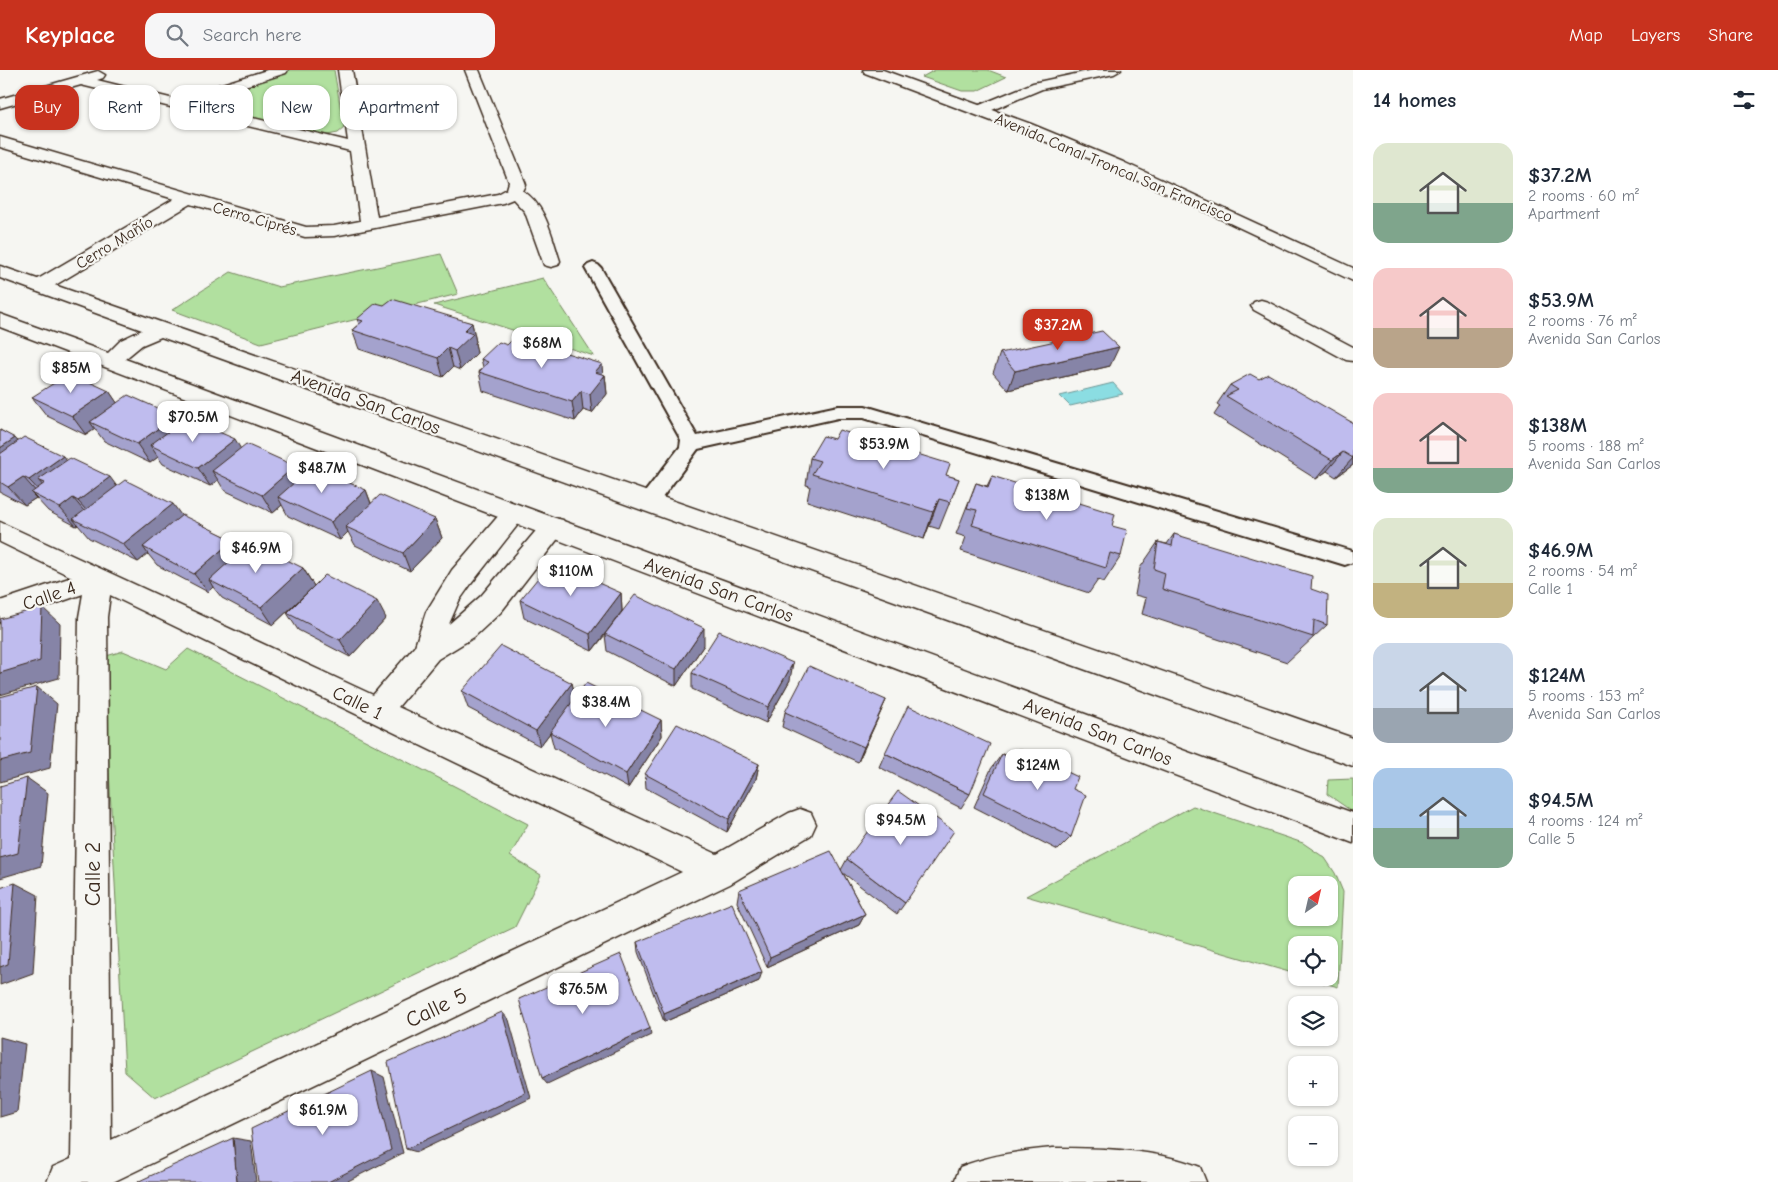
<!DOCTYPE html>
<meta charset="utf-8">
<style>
:root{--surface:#fff;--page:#f6f6f7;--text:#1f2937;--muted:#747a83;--accent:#c8321e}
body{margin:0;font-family:"Comic Neue",sans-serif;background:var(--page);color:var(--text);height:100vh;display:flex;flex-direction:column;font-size:19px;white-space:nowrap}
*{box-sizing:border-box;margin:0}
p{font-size:16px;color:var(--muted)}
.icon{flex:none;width:28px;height:28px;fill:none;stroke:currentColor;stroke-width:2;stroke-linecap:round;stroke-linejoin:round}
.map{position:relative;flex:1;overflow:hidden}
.details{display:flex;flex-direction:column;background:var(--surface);width:425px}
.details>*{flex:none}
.top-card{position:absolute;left:15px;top:15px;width:475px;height:45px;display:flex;gap:10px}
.needle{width:32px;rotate:34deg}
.buttons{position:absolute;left:1288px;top:806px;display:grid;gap:10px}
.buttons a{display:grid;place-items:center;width:50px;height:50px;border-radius:10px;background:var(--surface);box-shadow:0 1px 4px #0004;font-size:25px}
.price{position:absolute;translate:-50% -42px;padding:0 11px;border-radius:10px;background:#fff;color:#222;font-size:16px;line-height:32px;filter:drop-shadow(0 1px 2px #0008)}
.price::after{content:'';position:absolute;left:50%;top:30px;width:15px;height:11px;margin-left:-8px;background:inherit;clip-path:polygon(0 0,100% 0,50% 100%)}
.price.selected{background:var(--accent);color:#fff}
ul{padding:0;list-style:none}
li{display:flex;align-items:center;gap:15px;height:125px;padding:0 20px}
li span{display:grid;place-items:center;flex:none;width:140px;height:100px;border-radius:15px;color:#555}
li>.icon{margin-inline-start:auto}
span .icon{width:60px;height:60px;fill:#fffc;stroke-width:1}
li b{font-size:21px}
h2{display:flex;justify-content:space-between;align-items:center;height:60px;padding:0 20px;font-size:21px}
.chip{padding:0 18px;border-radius:15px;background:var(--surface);box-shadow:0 1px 4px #0004;font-size:18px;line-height:45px}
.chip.selected{background:var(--accent);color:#fff}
header{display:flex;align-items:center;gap:30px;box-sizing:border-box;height:70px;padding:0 25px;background:var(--accent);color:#fff}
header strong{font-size:24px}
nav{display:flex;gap:28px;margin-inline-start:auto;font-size:18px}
.search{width:350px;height:45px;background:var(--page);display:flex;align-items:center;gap:12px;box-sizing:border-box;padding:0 18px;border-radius:15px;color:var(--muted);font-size:19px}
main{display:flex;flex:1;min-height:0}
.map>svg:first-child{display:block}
</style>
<header>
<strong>Keyplace</strong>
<div class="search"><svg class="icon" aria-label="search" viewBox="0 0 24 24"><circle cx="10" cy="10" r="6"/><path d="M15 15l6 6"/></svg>Search here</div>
<nav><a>Map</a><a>Layers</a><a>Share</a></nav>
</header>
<main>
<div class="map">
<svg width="1353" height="1112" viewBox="0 0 1353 1112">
<rect width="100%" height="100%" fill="#f6f6f2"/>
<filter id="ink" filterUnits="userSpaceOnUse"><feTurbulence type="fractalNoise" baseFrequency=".02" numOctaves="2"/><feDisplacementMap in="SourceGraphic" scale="10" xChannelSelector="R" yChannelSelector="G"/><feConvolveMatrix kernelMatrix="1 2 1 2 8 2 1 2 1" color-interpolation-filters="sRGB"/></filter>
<g filter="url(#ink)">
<g fill="#b1e09f" stroke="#76855e" fill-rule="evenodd">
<path d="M289,0H334L344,58L338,63L322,66L199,34L205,27Z"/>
<path d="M935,0H988L1006,7L977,21H962L922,7Z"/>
<path d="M441,184L458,224L261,273L172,240L231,202L279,217Z"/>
<path d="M543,208L594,286L434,235Z"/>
<path d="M188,579L528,754L510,786L541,805L515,857L155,1028L125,1002L103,587L123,581L166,599Z"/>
<path d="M1353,709V742L1327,724L1328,710Z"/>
<path d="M1193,736L1303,773L1325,788L1335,803L1343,822L1338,917L1307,908H1329V875H1296V904L1026,826ZM1296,815H1329V848H1296Z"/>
</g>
<path fill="#8bdde2" stroke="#6b9594" d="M1113,313L1123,324L1070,336L1060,326Z"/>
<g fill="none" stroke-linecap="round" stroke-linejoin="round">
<defs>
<path id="lane" d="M593,193L598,195L601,198L697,366L838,336H865L1352,481L1353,492L1345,495L864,348H838L698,379L656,436L649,438L642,436L639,431L642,426L680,377L681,370L585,198L588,195Z"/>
<g id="street">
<path d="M267,0H288L286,3L191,33L348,71L338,0H352L377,147L498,124L507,119L509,112L465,0H479L525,112L526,115L523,121C546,135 552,167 560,191L558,195L551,197L544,195L525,142L513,129L503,133L334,166L305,167L191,134L47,220L40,222L33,220L30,216L33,212L174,129L0,77V67L306,157L334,156L360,151L350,81L81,15L0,38V29L98,1L105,5L103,8L97,10L174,29Z"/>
<path d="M1094,0H1121L1114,4L1042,19L985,43H975L973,40L975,37L1033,13Z"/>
<path d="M1261,230L1268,232L1353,277V291L1346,290L1254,240L1251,236L1254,232Z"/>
<path d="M515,434L524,437L527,443L471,514L459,531L449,554L481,526L545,450L554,448L563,450L567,457L501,542L474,567L438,589L398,637L717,784L789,743L800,739L811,743L816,754L811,765L730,814L113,1112H47L53,1097L71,1089L79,547L83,524L0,553V531L72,507L0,472V452L373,625L415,576L426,542L452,500L506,437ZM110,525L682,802L111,1070L107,547Z"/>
<path d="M1053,1078C1101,1078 1155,1079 1200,1097L1206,1112H954L960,1097C990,1085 1021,1081 1053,1078Z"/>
</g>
<g id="secondary">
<path d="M863,0H883L1031,54L1123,92L1353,198V211L1170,125L1081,85L865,3Z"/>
<path d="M0,196L1353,668V696L161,267L142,275L125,289L1353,743V773L0,257V244L108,283L121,270L142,260L0,208Z"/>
</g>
</defs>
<use href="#lane" stroke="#3b2a1e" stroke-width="4"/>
<use href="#street" stroke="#3b2a1e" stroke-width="3"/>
<use href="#secondary" stroke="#3b2a1e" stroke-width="3"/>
<use href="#lane" fill="#f6f6f2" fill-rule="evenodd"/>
<use href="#street" fill="#f6f6f2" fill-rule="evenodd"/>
<use href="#secondary" fill="#f6f6f2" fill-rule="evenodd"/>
</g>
<g fill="#a4a2cd" stroke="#3b2a1e">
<path d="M384,235L472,253L476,272L475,273L477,283L460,300L453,297L443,307L359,279L352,260L359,254L357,249Z"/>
<path d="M1000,283L1110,296L1008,320L993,303Z"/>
<path d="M481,289L603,305H605L607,324L592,343L583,340L575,351L483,321L479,302L483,297Z"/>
<path d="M1259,309L1353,353V395L1336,407L1327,401L1316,409L1214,345L1220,336L1217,334L1230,315Z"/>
<path d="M109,321L117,333L179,353L241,379L301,407L366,420L371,433L435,449L442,468L410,501L355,475L348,462L340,470L288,446L282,435L273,443L224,420L218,410L210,416L163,394L158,387L150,393L104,371L95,359L86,365L47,346L32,327Z"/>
<path d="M0,360L18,371L66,391L117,416L233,470L241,482L303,498L314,516L273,555L222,528L213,517L208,522L157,495L148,484L138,492L89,468L78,455L76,456L48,441L36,428L25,435L0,422Z"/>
<path d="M810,388L946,405L959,409L939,459L929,456L924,469L807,431L810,416L806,415Z"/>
<path d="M992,406L1112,456L1121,486L1104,512L1098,510L1089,523L961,481L966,467L956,464L976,413L987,416Z"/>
<path d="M1174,464L1311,519L1327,555L1287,592L1142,544L1146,528L1135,525L1140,498L1158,472L1167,474Z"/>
<path d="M621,523L622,541L704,575L676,616L607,581L605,565L592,581L524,548L520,530Z"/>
<path d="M287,543L386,548L350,587L298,560Z"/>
<path d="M692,603L790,610L766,653L692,619Z"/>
<path d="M572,613L575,628L661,650L662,666L628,718L554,678L550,663L540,676L468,638L462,621Z"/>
<path d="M886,630L858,692L782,657L785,642Z"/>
<path d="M1019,679L1073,719L1071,767L1058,780L974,737L991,699L1002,684L1012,689Z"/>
<path d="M885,683L970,724L961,738L879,697Z"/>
<path d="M759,694L756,709L727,762L646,718L645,704Z"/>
<path d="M847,789L905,833L897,844L843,803L865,844L859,855L767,897L737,832L739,820L841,800Z"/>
<path d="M637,872L759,911L664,952L638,882Z"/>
</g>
<g fill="#8684a7" stroke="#3b2a1e">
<path d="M472,253L476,272L475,273L477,283L460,300L455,281L464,261Z"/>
<path d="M1119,277L1110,296L1008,320L1015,301Z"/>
<path d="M448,278L453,297L443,307L438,288Z"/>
<path d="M602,294L603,308L605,305L607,324L592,343L590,324L595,302Z"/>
<path d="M109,321L122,340L90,352L95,359L86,365L72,346Z"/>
<path d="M581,321L583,340L575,351L572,332Z"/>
<path d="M175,346L187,365L150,375L158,387L150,393L137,374Z"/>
<path d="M15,368L31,387L0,399V378Z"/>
<path d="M235,369L246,388L212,401L218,410L210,416L198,398Z"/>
<path d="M1343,382L1327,401L1316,409L1332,390Z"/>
<path d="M63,386L78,405L45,413L38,410L51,425L46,428L29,410Z"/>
<path d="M1353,388V395L1336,407Z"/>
<path d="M295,396L305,415L278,427L282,435L273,443L262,425Z"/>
<path d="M23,407L39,425L31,423L36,428L25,435L8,417Z"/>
<path d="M110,407L124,426L94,449L78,431Z"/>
<path d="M366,420L373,439L346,457L348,462L340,470L331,452Z"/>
<path d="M73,428L89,447L73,449L78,455L76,456L60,438Z"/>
<path d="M939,429L929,456L924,469L933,442Z"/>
<path d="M173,434L186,452L143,477L148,484L138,492L123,474Z"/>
<path d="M435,449L442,468L410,501L403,483Z"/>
<path d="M233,470L245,488L209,510L213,517L208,522L194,504Z"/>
<path d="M303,498L314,516L273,555L261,537Z"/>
<path d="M621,523L622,541L592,581L590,564Z"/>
<path d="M377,531L386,548L350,587L340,570Z"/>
<path d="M42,537L60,554L59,608L0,625V603Z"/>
<path d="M704,558V575L676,616V599Z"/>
<path d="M793,593L790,610L766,653L768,637Z"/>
<path d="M572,613L576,629L540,676L536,661Z"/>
<path d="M37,617L57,634L50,698L0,712V691Z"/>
<path d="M886,630L879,646L858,692L864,677Z"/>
<path d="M661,650L662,666L628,718L626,704Z"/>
<path d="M759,694L756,709L727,762L729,749Z"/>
<path d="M27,708L48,723L41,796L0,808V788Z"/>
<path d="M15,813L38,825L33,903L0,915V897Z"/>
<path d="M865,844L859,855L767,897L770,887Z"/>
<path d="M762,902L759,911L664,952V944Z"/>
<path d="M502,942L509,950L531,1028L417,1082L406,1079Z"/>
<path d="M650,958L651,965L547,1014L542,1008Z"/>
<path d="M0,967L25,974L17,1042L0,1047Z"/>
<path d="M372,1001L384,1007L403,1083L346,1112H328Z"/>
<path d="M233,1068L251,1071L256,1112H237Z"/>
</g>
<g fill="#bfbcee" stroke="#3b2a1e">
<path d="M392,229L472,253L464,261L473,264L455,281L448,278L438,288L352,260L363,251L357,249L376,233L384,235Z"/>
<path d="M1102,261L1119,277L1015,301L1000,283Z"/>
<path d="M515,267L602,294L595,302L605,305L590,324L581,321L572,332L479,302L488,292L481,289L499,272L507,275Z"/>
<path d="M70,303L109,321L72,346L32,327Z"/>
<path d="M1250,304L1259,309L1268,304L1353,353V388L1343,382L1332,390L1226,326L1238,320L1230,315Z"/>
<path d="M128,325L175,346L137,374L90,352Z"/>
<path d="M187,348L235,369L198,398L150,375Z"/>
<path d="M0,360L15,368L0,378Z"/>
<path d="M839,360L950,394L946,405L959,409L950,432L939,429L933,442L812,404L820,391L810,388L823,366L834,369Z"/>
<path d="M24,367L63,386L29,410L23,407L8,417L0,412V384Z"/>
<path d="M246,374L295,396L262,425L212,401Z"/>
<path d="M70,388L110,407L78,431L73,428L60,438L31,423L45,413L38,410Z"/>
<path d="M312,397L366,420L331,452L278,427Z"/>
<path d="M992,406L1115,444L1112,456L1127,460L1121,486L1110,483L1106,498L972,455L977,440L967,438L976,413L988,417Z"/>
<path d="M125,410L173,434L123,474L73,449Z"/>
<path d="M380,425L435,449L403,483L346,457Z"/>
<path d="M182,445L233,470L194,504L143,477Z"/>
<path d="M1174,464L1312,506L1311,519L1328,525L1327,555L1314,550L1313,567L1162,519L1165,503L1154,499L1158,472L1172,476Z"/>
<path d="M251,472L303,498L261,537L209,510Z"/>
<path d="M551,492L621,523L590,564L520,530Z"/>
<path d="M325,505L377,531L340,570L287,543Z"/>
<path d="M635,525L704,558L676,599L605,564Z"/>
<path d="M42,537L40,591L0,603V549Z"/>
<path d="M719,561L793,593L768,637L692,603Z"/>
<path d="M501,576L572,613L536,661L462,621Z"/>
<path d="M809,596L886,630L864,677L785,642Z"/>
<path d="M586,613L661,650L626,704L550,662Z"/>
<path d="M37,617L30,683L0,691V627Z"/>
<path d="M908,636L990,674L970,724L885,683Z"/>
<path d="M677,654L759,694L729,749L645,704Z"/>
<path d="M1019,679L1078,707L1073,719L1086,725L1071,767L984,723L1002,684L1015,690Z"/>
<path d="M27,708L18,783L0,788V716Z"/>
<path d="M898,721L954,761L905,833L847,789Z"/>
<path d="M831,781L865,844L770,887L739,820Z"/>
<path d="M15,813L8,894L0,897V818Z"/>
<path d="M732,833L762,902L664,944L637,872Z"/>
<path d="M621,884L650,958L542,1008L519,929Z"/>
<path d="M502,942L525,1023L406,1079L388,992Z"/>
<path d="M372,1001L391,1080L328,1112H258L251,1059Z"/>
<path d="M233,1068L237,1112H137Z"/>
</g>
</g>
<g text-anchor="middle" stroke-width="4.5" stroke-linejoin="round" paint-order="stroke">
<g font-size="16" fill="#3b2a1e" stroke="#f6f6f2">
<text transform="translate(1114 97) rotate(23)" y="6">Avenida Canal Troncal San Francisco</text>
<text transform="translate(255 148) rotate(16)" y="6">Cerro Ciprés</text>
<text transform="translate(114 172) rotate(-31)" y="6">Cerro Mañío</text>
</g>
<g font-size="19" fill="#3b2a1e" stroke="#f6f6f2">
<text transform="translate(366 331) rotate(20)" y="7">Avenida San Carlos</text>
<text transform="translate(719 519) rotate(20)" y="7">Avenida San Carlos</text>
<text transform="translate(49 525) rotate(-19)" y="7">Calle 4</text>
<text transform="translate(358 632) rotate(26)" y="7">Calle 1</text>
<text transform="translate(1098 661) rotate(21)" y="7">Avenida San Carlos</text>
</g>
<g font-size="22" fill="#3b2a1e" stroke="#f6f6f2">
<text transform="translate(92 804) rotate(-90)" y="8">Calle 2</text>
<text transform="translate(436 937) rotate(-25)" y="8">Calle 5</text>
</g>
</g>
</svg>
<div class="buttons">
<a><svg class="needle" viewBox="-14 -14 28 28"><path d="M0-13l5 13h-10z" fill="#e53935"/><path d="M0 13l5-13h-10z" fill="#747a83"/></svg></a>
<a><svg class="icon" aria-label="locate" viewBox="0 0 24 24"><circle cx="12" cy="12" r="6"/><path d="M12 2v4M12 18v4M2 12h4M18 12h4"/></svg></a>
<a><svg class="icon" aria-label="layers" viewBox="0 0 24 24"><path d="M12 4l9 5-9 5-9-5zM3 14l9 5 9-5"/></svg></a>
<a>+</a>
<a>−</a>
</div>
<b class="price selected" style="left:1058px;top:281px">$37.2M</b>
<b class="price" style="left:542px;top:299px">$68M</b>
<b class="price" style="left:71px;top:324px">$85M</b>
<b class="price" style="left:193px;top:373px">$70.5M</b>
<b class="price" style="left:884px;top:400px">$53.9M</b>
<b class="price" style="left:322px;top:424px">$48.7M</b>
<b class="price" style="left:1047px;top:451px">$138M</b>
<b class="price" style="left:256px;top:504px">$46.9M</b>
<b class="price" style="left:571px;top:527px">$110M</b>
<b class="price" style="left:606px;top:658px">$38.4M</b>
<b class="price" style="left:1038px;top:721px">$124M</b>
<b class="price" style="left:901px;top:776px">$94.5M</b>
<b class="price" style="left:583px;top:945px">$76.5M</b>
<b class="price" style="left:323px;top:1066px">$61.9M</b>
<div class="top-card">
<a class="chip selected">Buy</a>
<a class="chip">Rent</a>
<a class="chip">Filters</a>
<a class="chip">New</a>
<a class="chip">Apartment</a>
</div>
</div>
<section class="details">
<h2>14 homes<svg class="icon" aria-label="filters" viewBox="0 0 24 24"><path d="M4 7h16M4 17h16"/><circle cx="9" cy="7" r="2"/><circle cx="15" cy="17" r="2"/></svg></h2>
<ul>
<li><span style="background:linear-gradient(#dfe7d0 60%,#7fa58c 0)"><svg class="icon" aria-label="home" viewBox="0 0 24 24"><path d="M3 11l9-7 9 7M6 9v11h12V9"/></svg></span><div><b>$37.2M</b><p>2 rooms · 60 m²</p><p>Apartment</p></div></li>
<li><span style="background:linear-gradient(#f6c9c9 60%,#b9a48a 0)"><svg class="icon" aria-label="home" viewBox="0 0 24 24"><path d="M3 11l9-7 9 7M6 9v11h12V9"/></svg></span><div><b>$53.9M</b><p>2 rooms · 76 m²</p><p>Avenida San Carlos</p></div></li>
<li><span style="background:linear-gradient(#f6c9c9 75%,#7fa58c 0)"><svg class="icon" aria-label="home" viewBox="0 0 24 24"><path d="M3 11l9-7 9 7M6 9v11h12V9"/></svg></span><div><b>$138M</b><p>5 rooms · 188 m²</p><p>Avenida San Carlos</p></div></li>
<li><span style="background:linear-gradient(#dfe7d0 65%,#c2b280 0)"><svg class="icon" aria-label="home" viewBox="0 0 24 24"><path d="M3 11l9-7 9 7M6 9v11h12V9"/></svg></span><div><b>$46.9M</b><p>2 rooms · 54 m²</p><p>Calle 1</p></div></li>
<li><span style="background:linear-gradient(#c9d6e8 65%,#9aa5b1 0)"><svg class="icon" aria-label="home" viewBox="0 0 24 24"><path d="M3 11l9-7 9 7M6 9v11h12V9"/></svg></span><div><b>$124M</b><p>5 rooms · 153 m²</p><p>Avenida San Carlos</p></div></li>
<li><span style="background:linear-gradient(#a9c7e8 60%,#7fa58c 0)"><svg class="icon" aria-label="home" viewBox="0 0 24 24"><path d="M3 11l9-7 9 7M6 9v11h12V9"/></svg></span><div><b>$94.5M</b><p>4 rooms · 124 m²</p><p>Calle 5</p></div></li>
</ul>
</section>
</main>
